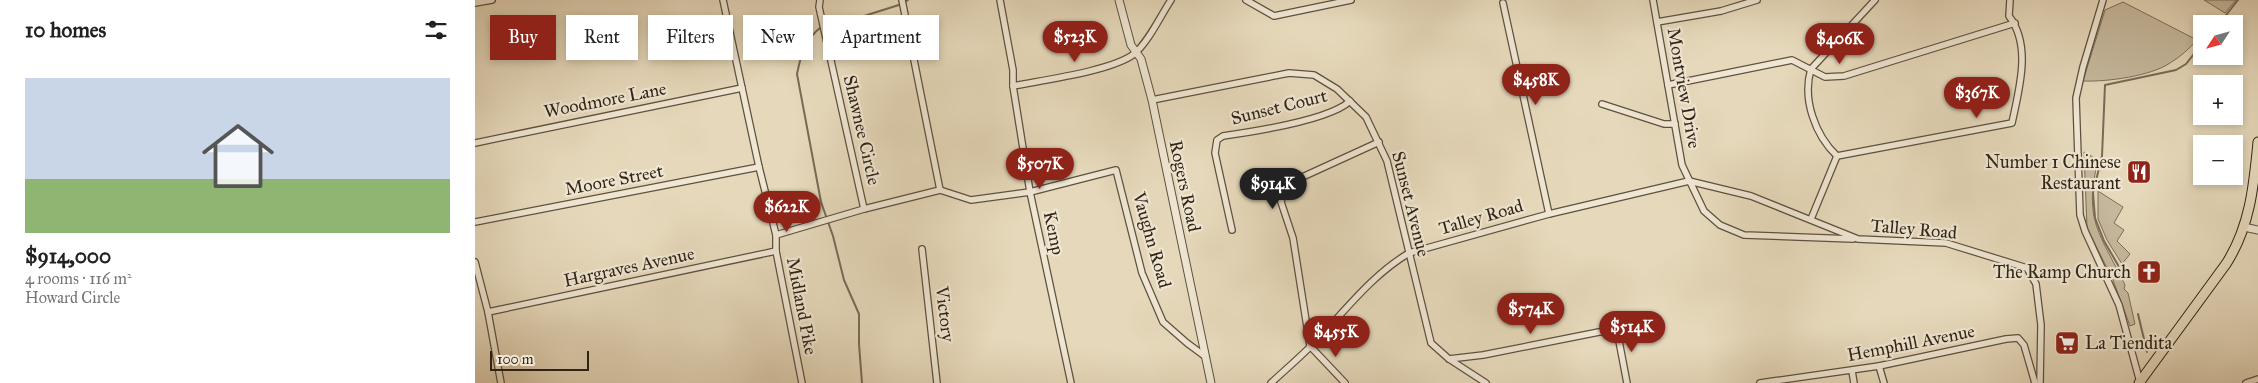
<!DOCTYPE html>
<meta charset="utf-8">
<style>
:root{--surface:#fff;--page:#f2f2f2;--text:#202124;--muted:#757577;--line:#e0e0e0;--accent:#8f2418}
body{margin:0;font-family:"IM FELL Great Primer",serif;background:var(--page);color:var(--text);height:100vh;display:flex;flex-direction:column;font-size:19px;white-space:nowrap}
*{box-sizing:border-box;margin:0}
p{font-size:16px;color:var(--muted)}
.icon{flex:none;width:28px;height:28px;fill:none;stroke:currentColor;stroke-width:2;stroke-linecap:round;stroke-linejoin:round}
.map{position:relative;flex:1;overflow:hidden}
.sheet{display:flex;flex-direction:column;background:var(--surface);width:475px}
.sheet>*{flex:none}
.hud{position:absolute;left:15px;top:15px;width:475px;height:45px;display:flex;gap:10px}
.needle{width:32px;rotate:234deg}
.buttons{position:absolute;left:1718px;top:15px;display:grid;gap:10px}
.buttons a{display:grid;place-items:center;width:50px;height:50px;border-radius:0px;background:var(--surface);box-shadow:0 2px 8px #0003;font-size:25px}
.scale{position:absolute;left:15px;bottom:12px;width:99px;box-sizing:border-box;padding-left:5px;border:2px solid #302415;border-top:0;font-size:14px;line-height:18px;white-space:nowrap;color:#302415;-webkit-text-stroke:4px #efe6d3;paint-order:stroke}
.price{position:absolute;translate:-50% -42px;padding:0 11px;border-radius:18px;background:var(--accent);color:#fff;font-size:16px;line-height:32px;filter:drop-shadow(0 1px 2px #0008)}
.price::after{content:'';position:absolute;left:50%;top:30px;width:15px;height:11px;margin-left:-8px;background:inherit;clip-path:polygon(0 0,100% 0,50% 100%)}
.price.selected{background:#222;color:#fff}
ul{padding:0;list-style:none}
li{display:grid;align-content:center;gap:10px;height:265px;padding:0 25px}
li+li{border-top:1px solid var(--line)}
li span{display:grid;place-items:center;height:155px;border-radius:0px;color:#555}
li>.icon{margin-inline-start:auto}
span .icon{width:90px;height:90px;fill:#fffc;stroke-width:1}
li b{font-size:21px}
h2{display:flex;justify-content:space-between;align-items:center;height:60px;padding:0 25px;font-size:21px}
.pill{padding:0 18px;border-radius:0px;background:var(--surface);box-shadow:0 2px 8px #0003;font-size:18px;line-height:45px}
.pill.selected{background:var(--accent);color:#fff}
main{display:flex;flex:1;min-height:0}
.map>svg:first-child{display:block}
</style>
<main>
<section class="sheet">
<h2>10 homes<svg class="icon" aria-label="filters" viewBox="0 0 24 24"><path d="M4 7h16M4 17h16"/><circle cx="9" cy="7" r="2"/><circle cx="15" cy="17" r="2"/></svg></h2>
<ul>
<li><span style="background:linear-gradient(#c9d6e8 65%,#8fb573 0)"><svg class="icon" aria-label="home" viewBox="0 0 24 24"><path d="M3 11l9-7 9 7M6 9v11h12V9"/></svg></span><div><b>$914,000</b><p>4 rooms · 116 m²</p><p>Howard Circle</p></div></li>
</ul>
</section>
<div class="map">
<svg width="1783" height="383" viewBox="0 0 1783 383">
<rect width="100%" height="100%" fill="#e6d9bb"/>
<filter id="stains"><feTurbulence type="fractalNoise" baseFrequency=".004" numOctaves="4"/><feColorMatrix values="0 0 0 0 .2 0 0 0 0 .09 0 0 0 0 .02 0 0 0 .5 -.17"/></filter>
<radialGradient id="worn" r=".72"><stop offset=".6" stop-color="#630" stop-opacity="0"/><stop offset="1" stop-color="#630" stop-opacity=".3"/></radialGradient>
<g fill="#c7ba9f" stroke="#7c6f5a">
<path d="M1729,0H1761L1750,13Z"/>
<path d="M1648,2L1722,40C1714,49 1705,57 1695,63C1676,76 1632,82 1608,81L1630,10Z"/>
<path d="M1609,152L1623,160C1608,221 1625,233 1650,285L1649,289L1653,293L1660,324L1655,326L1638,280L1612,228Z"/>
<path d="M1623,191L1648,207L1639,223L1649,230L1642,241L1655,254L1647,264L1632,240L1623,219Z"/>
</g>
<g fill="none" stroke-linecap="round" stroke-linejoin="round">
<g stroke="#786b57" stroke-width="2">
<path d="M349,24L389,16L427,4L433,0"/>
<path d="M1744,24L1763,0"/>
<path d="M346,27C330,40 326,54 322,74L346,202L358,236L369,280L384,314V344L387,383"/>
<path d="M1650,277L1629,241L1620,218L1618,193L1627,156L1630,85L1701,70L1711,64L1726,45"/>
<path d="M1663,314L1672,352"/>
</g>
<defs>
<g id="minor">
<path d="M248,0L284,167L301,235V251L327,383"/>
<path d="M345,0L344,7L389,209"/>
<path d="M427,0L465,190"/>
<path d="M525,0L538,70V86L555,192L596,383"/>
<path d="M771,0L799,16L876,0"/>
<path d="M1178,0L1207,165L1229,211L1245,225L1269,235L1378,239"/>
<path d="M1628,0L1608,67L1601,98L1605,215L1610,231L1644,305L1665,382"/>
<path d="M0,3L17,0"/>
<path d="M1028,3L1074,214"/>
<path d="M1182,22L1246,11L1282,0"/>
<path d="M1193,85L1317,60L1350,77L1369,76L1540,23"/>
<path d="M538,86C568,80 637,71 659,54C673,43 686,15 696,0"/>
<path d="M677,100L814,73L839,75L862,89L891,117L912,161L956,343L974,359L1011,383"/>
<path d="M1127,104L1189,124H1200"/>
<path d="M0,143L267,88"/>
<path d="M1362,156L1537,123C1544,89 1557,46 1534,16L1535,0"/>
<path d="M1336,219L1362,156C1340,135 1327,99 1336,69L1400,0"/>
<path d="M0,222L284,167"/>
<path d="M757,230L740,153L742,140L748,136C776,132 855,120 875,101"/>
<path d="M301,235L389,209L465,190L496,200L555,192L641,170L667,273L688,322L712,343L731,357"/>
<path d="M447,249L462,383"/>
<path d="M0,262L13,312L26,383"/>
<path d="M13,312L301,251"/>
<path d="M974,359L1008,355L1124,332H1139L1144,341L1152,383"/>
<path d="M1404,366L1409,383"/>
<path d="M1377,371L1379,383"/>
<path d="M796,383C809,371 823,359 836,346C868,314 894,277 934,253L1074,214L1214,181L1276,196L1383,239L1471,243L1552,268L1561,284L1566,325L1565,383"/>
<path d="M870,383L835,346L818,238L806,202L810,188L823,179L904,142"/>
<path d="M1285,383L1404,366L1531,339L1543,338L1549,345L1560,383"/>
<path d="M1771,383L1783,379"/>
</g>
<g id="tertiary">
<path d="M644,0L656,45L666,59L677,100L736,383"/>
<path d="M1769,227L1783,230"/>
</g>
<path id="primary" d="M1664,383L1751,264C1775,227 1779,185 1783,142"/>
</defs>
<use href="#minor" stroke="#5e513e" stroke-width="8"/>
<use href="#tertiary" stroke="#5e513e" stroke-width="9"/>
<use href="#primary" stroke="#302415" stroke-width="11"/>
<use href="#minor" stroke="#efe6d3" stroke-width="5.5"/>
<use href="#tertiary" stroke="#efe6d3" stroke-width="7"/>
<use href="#primary" stroke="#e6d9bb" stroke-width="9"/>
</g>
<defs>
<symbol id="restaurant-square" viewBox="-11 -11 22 22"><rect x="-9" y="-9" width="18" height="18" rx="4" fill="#8f2418" stroke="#efe6d3"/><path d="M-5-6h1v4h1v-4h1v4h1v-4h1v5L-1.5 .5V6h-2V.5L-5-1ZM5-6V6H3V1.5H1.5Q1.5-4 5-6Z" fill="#fff"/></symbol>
<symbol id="church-square" viewBox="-11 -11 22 22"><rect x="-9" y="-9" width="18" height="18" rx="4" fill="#8f2418" stroke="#efe6d3"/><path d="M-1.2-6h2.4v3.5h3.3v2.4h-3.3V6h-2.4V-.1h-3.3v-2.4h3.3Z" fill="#fff"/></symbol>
<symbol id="supermarket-square" viewBox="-11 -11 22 22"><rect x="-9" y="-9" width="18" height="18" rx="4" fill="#8f2418" stroke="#efe6d3"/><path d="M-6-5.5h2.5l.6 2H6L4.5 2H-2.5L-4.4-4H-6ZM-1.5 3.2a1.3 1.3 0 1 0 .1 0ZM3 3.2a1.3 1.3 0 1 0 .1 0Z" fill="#fff"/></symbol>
</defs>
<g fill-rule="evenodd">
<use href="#restaurant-square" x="1650" y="158" width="28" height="28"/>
<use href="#church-square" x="1660" y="258" width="28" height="28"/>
<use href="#supermarket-square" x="1578" y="329" width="28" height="28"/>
</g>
<g text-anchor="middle" stroke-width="4.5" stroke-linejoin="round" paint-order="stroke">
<g font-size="18" fill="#302415" stroke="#efe6d3">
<text transform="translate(1209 88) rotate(80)" y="6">Montview Drive</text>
<text transform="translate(130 100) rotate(-11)" y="6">Woodmore Lane</text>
<text transform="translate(804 107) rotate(-14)" y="6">Sunset Court</text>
<text transform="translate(387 130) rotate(77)" y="6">Shawnee Circle</text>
<text transform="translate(139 180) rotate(-11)" y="6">Moore Street</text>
<text transform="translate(710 186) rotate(78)" y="6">Rogers Road</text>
<text transform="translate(936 204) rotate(76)" y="6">Sunset Avenue</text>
<text transform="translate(1006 217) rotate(-16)" y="6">Talley Road</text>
<text transform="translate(1439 229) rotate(5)" y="6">Talley Road</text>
<text transform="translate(579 233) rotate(78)" y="6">Kemp</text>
<text transform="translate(677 240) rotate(74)" y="6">Vaughn Road</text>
<text transform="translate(154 267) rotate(-12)" y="6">Hargraves Avenue</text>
<text transform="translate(327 306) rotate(79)" y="6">Midland Pike</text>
<text transform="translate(470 314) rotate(83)" y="6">Victory</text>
<text transform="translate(1436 343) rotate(-11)" y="6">Hemphill Avenue</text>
</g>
<g font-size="18" fill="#302415" stroke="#efe6d3" text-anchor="end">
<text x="1646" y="168">Number 1 Chinese<tspan x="1646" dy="21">Restaurant</tspan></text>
<text x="1656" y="278">The Ramp Church</text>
<text x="1610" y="349" text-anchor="start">La Tiendita</text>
</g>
</g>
<rect width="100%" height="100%" filter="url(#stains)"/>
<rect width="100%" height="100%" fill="url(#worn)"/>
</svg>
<div class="buttons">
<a><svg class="needle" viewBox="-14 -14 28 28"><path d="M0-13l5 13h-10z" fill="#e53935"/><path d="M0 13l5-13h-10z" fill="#757577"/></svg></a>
<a>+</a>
<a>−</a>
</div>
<div class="scale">100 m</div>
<b class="price" style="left:600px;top:63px">$523K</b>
<b class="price" style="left:1365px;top:65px">$406K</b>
<b class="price" style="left:1061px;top:106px">$458K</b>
<b class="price" style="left:1502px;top:119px">$367K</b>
<b class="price" style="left:565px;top:190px">$507K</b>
<b class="price selected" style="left:798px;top:210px">$914K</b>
<b class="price" style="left:312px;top:233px">$622K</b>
<b class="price" style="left:1056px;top:335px">$574K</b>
<b class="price" style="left:1157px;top:353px">$514K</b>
<b class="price" style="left:861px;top:358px">$455K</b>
<div class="hud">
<a class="pill selected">Buy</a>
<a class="pill">Rent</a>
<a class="pill">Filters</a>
<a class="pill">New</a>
<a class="pill">Apartment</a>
</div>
</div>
</main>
